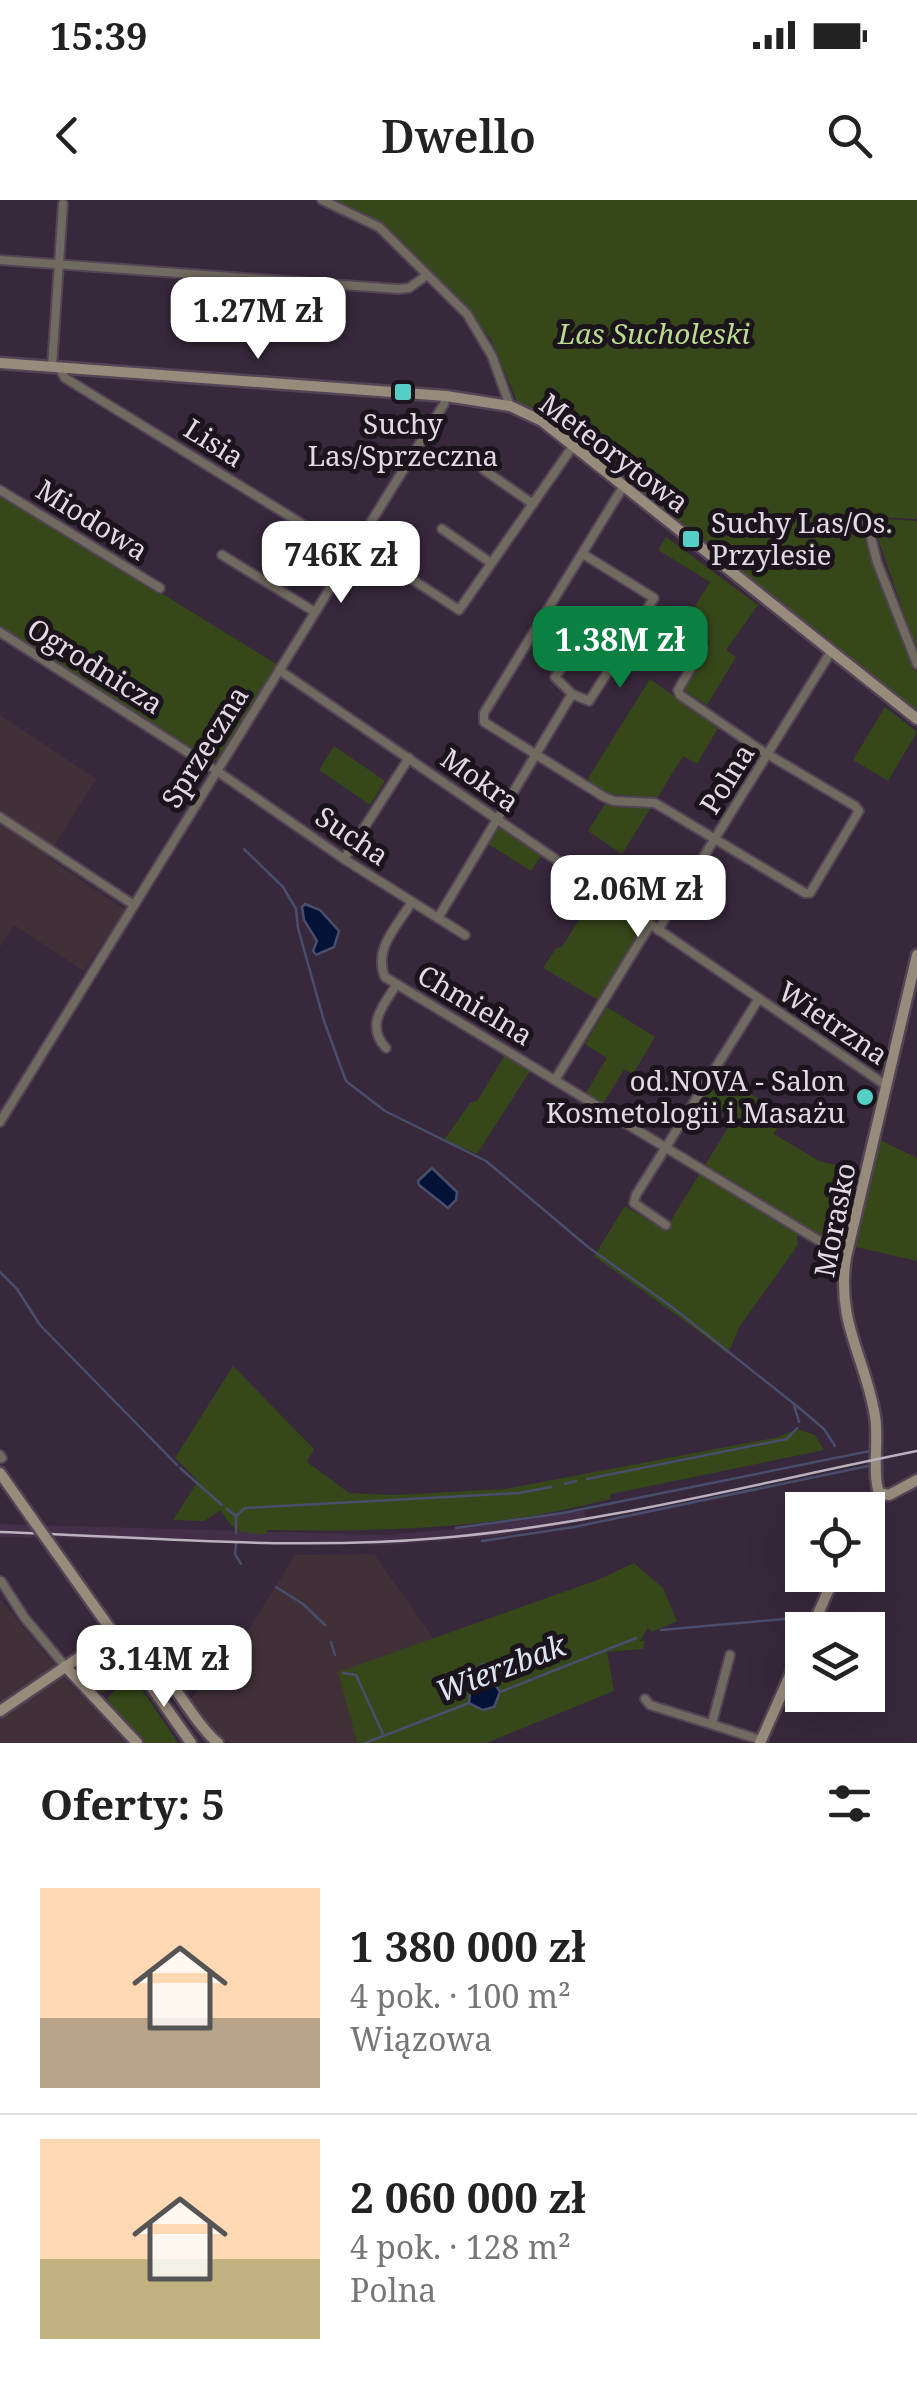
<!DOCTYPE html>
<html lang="pl">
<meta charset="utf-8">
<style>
:root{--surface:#fff;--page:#f6f6f6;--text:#222;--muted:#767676;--line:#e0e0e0;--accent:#0b8043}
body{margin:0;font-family:"Noto Serif",serif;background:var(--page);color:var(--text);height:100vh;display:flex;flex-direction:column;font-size:38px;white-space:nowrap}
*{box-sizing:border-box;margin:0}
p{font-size:32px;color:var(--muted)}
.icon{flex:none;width:55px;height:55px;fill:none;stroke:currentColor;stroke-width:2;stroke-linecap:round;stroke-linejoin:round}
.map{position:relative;height:1543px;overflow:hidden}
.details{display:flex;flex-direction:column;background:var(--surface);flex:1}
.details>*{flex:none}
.tools{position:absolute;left:785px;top:1292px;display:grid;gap:20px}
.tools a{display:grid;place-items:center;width:100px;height:100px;border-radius:0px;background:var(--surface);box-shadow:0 10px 40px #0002;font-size:50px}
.price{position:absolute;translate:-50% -85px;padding:0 22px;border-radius:20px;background:#fff;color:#222;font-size:32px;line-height:65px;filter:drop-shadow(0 2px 5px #0008)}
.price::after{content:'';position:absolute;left:50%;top:60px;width:30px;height:22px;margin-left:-15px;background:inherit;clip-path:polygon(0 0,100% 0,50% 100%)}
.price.selected{background:var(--accent);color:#fff}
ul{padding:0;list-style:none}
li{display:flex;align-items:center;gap:30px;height:250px;padding:0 40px}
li+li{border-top:2px solid var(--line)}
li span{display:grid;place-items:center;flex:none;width:280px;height:200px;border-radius:0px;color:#555}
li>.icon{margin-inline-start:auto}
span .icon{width:120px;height:120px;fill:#fffc;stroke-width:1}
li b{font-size:42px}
h2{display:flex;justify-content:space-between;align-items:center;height:120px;padding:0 40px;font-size:42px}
.status{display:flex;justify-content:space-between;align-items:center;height:70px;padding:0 50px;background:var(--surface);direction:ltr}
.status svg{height:28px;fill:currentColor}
header{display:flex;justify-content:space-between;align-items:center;height:130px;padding:0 40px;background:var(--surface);font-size:45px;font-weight:600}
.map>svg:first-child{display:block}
</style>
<div class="status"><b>15:39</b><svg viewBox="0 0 49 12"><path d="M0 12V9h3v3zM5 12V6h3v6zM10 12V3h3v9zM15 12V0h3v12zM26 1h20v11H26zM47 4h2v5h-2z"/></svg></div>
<header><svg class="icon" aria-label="back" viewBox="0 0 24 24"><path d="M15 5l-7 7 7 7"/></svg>Dwello<svg class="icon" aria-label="search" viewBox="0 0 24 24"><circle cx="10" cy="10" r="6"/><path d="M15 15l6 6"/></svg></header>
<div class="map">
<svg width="917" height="1543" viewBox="0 0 917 1543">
<rect width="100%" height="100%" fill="#37283b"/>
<path fill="#432f47" d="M584,1310L586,1321L546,1328L492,1337L390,1345L0,1337V1324L388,1335L466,1328Z"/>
<g fill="#423039">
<path d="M0,515L96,579L47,657L126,710L84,771L14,725L0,747Z"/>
<path d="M374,1354L434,1439L338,1472L357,1543H232L221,1538L189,1500L231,1458L295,1355Z"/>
<path d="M0,1399L65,1478L126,1543H0Z"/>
</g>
<g fill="#364819">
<path d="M331,0H917V319L861,316L917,473V512L763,392L676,319L523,206L516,199L491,140L465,105L378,21Z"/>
<path d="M0,294L278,465L217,560L211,561L0,426Z"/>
<path d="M871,318L917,321V452Z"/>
<path d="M666,337L758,405L726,450L736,457L707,505L682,489L710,442L684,424L710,382L658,350Z"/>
<path d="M650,479L718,528L697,564L683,556L657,598L608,594L587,580Z"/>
<path d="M885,507L917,532L888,581L853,560Z"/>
<path d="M334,546L385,581L370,605L319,570Z"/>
<path d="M605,604L652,606L622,654L588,631Z"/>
<path d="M503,627L541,656L531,671L488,644L494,630Z"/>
<path d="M596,692L639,723L641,730L598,800L543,768L556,748L562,747Z"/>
<path d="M607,807L655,837L633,874L624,869L603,904L586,893L607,858L585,844Z"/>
<path d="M505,855L530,871L477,954L444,940L470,903L477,901Z"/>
<path d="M717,873L785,915L774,934L819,961L860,971L841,1050L811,1034L797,1036L798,1045L740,1126L728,1154C684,1119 639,1089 594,1056L625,1006L665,1030L734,918L702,897Z"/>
<path d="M880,940L917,958V1061L856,1047Z"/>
<path d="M233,1166L314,1249L307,1262L349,1293L393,1295L506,1289L779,1237L797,1229L815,1235L824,1250L611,1294L610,1299C497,1329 383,1332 267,1330V1334C239,1333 234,1333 221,1310L204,1321L173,1320L196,1284V1279L175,1258Z"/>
<path d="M634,1363L663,1388L677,1421L652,1432L648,1428L640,1441H645L643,1449L607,1452L614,1491L486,1543H357L338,1472L600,1379Z"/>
<path d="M95,1450L120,1457L126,1466L117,1483L103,1493L95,1490L80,1468L81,1462Z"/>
<path d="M127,1467L178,1543H142L111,1508L107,1498L119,1486Z"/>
</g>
<g fill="#051238" stroke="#484e6c" stroke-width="2.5">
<path d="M305,704L320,710L339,731L334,747L316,755L313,751L317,741L304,720L302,707Z"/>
<path d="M432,968L457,992L456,1000L448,1008L419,985L418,981Z"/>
<path d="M482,1464L500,1492L494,1507L483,1510L469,1503L470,1493L464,1478Z"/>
</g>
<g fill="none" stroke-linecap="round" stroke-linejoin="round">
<g stroke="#484e6c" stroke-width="2.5">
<path d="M244,649L283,687L296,709L298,728L324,821L346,881L385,911L486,961L588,1047L672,1107L798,1207L824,1229L835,1246"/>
<path d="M0,1072L17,1089L40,1125L177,1265"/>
<path d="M794,1205L799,1222"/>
<path d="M180,1268L222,1305"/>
<path d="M587,1279L787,1239L797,1228"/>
<path d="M565,1284L576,1281"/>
<path d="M227,1309L236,1316V1333"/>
<path d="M236,1316L245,1308L519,1293L551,1287"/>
<path d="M456,1328L563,1313L870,1251"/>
<path d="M482,1341L574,1327L873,1265"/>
<path d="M236,1344L235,1354L241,1364"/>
<path d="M276,1387L303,1404L325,1425"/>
<path d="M661,1430L806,1417"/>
<path d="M331,1442L335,1455"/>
<path d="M343,1473L356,1475L383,1534"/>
<path d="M500,1492L636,1438"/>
<path d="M365,1543L469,1503"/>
</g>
<defs>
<g id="street">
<path d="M322,0L379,27L467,114L492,156L510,206"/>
<path d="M0,60L398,89L409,88L427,75"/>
<path d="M52,167L63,4"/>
<path d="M59,167L65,178L351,354"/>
<path d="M484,270L533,304"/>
<path d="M623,287L484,513V522L604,597L614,601L655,603L805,693H810L859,611L855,606L759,549L680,495L678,490L694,463"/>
<path d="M0,290L160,388"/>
<path d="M866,317L877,362L917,464"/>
<path d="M442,329L491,363"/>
<path d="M583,354L654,398L617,458"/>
<path d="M222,355L315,412"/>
<path d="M410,378L459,410L573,246"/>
<path d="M0,432L217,571L344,659L465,735"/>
<path d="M582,439L617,458L589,501L572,494L555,477Z"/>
<path d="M538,440L567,458"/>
<path d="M279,470L887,886"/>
<path d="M0,617L134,705"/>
<path d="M344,659L409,558"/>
<path d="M412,702C397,726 373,749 385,777L846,1057"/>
<path d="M438,718L572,494"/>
<path d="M658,730L832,450"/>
<path d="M386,848C365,826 383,805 397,784"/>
<path d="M555,880L650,725"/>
<path d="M0,922L444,204L446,196"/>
<path d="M666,1025L634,1003L636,995L758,800"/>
<path d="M0,1255L2,1258"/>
<path d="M1,1381L24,1417L65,1466"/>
<path d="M645,1499L650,1505L761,1540"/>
<path d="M712,1523L730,1455"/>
</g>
<g id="secondary">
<path d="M0,163L446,196L510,206L542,221L917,519"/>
<path d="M0,1273L31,1317"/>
<path d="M879,1293C872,1271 879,1240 875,1216C865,1156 836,1123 846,1057L917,755"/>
<path d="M879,1293L889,1295L917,1280"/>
<path d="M867,1310L879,1293"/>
<path d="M811,1430L835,1375"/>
<path d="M136,1465L191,1543"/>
<path d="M65,1466L137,1543"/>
<path d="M0,1511L99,1444C108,1439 119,1434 130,1437C153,1445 192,1523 218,1543"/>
<path d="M760,1543L802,1448"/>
</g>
</defs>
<use href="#street" stroke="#534456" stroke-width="12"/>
<use href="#secondary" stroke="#534456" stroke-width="15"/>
<use href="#street" stroke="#716a60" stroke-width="8"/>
<use href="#secondary" stroke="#978b7b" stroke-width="10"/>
<path stroke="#bcb1be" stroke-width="2.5" d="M0,1332C146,1337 294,1351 440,1338C597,1325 762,1282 917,1251"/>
<defs>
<path id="secondary-bridge" d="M31,1317L136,1465"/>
</defs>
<use href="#secondary-bridge" stroke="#534456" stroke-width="15" stroke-linecap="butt"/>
<use href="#secondary-bridge" stroke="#978b7b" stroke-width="10"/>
</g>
<g fill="#55cec5" stroke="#1b141c" stroke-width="4">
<rect x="393" y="182" width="20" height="20" rx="5"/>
<rect x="681" y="329" width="20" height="20" rx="5"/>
<circle cx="865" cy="897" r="10"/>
</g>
<g text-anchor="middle" stroke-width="10" stroke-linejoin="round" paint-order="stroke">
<g font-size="28" font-style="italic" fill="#bbdb8e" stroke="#1b141c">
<text x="654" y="144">Las Sucholeski</text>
</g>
<g font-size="28" fill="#e3d9e5" stroke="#1b141c">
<text x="403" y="234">Suchy<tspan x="403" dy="32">Las/Sprzeczna</tspan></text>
<text x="711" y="333" text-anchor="start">Suchy Las/Os.<tspan x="711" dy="32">Przylesie</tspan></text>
<text x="845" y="891" text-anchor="end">od.NOVA - Salon<tspan x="845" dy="32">Kosmetologii i Masażu</tspan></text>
</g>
<g font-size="28" fill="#e3d9e5" stroke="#1b141c">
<text transform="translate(214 243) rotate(32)" y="10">Lisia</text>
<text transform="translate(614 253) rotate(37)" y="10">Meteorytowa</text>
<text transform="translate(92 320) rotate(32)" y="10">Miodowa</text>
<text transform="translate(95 466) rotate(32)" y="10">Ogrodnicza</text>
<text transform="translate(205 547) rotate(-58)" y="10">Sprzeczna</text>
<text transform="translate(727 579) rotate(-58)" y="10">Polna</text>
<text transform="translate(480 580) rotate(35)" y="10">Mokra</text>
<text transform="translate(352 636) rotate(34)" y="10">Sucha</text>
<text transform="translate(475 805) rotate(31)" y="10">Chmielna</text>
<text transform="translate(833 823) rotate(34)" y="10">Wietrzna</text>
<text transform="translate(835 1020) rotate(-79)" y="10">Morasko</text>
</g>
<g font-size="30" font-style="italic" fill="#dde4f2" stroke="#1b141c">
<text transform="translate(501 1469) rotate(-21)" y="10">Wierzbak</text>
</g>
</g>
</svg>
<div class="tools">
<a><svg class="icon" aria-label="locate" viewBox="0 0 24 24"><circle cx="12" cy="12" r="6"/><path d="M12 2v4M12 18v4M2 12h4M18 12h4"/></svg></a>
<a><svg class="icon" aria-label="layers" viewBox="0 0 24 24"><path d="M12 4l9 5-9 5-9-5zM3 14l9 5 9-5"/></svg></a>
</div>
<b class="price" style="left:258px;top:162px">1.27M zł</b>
<b class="price" style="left:341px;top:406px">746K zł</b>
<b class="price selected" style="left:620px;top:491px">1.38M zł</b>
<b class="price" style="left:638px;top:740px">2.06M zł</b>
<b class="price" style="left:164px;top:1510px">3.14M zł</b>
</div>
<section class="details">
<h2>Oferty: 5<svg class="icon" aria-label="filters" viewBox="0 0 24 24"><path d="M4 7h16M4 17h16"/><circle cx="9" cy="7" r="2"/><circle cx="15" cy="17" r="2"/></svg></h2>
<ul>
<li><span style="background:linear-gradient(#ffd9b3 65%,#b9a48a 0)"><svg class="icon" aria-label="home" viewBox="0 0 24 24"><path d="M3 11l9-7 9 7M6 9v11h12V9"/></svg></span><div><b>1 380 000 zł</b><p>4 pok. · 100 m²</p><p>Wiązowa</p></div></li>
<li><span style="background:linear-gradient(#ffd9b3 60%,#c2b280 0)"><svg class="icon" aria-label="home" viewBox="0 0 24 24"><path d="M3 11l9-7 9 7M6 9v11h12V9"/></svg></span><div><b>2 060 000 zł</b><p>4 pok. · 128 m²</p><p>Polna</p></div></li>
</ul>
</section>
